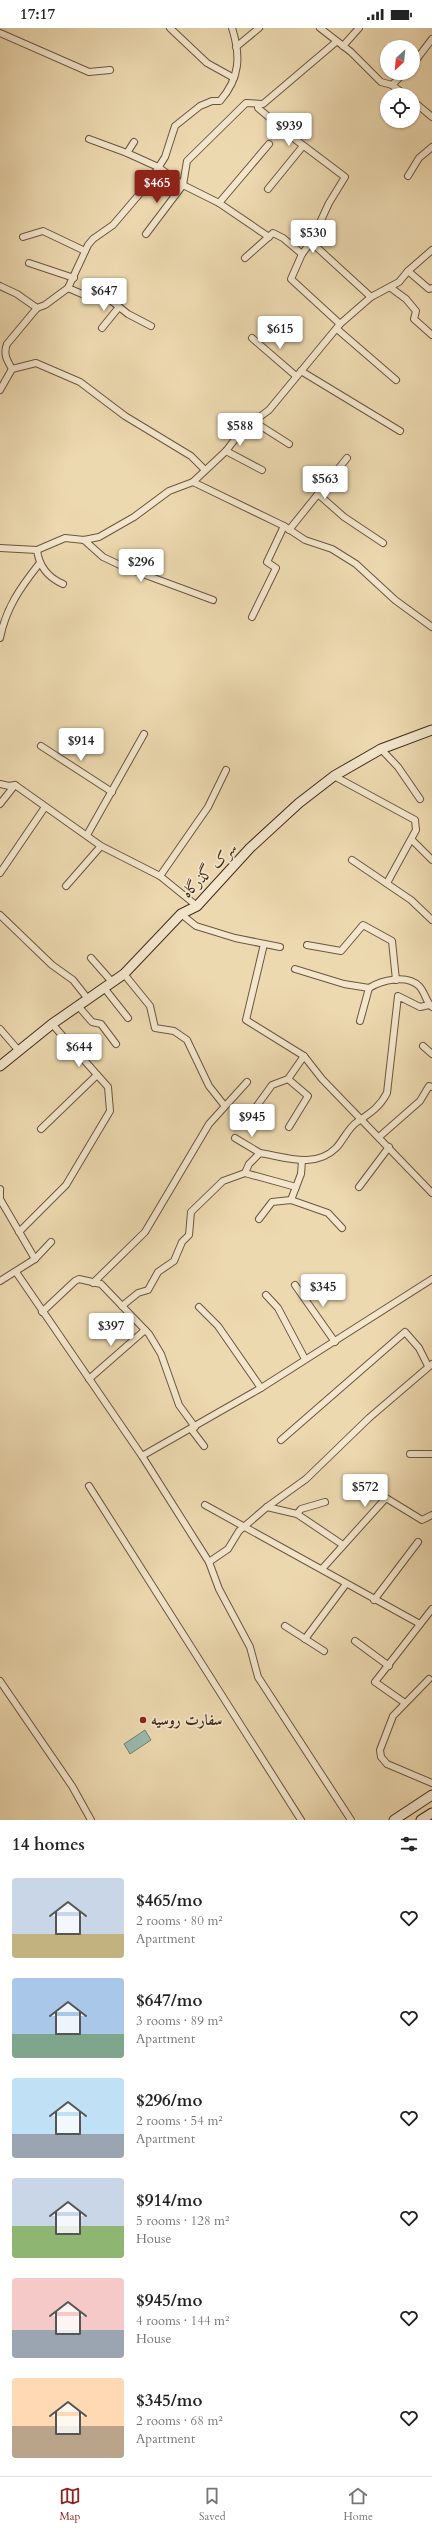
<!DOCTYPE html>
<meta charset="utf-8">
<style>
:root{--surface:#fff;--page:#f2f2f2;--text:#222;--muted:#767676;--line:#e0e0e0;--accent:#8f2418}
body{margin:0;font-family:Cardo,Amiri,serif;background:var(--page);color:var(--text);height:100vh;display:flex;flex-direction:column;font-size:15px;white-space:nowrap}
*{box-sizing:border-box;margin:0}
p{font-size:13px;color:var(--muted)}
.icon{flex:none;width:22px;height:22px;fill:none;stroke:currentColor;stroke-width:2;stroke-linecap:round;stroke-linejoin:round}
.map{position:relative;height:1792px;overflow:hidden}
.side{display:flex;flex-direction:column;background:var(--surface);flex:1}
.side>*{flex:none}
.needle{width:26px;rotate:206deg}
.fabs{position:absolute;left:380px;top:12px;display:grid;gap:8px}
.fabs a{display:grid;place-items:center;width:40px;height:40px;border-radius:50%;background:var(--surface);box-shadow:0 1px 3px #0004;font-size:20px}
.price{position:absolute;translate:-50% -34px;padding:0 9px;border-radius:4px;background:#fff;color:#222;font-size:13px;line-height:26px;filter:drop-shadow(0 1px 2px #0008)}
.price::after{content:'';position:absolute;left:50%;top:24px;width:12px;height:9px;margin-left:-6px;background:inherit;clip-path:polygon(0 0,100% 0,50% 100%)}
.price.active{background:var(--accent);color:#fff}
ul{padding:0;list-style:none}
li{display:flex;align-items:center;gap:12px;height:100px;padding:0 12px}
li span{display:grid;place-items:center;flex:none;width:112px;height:80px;border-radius:4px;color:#555}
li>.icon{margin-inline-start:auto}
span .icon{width:48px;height:48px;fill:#fffc;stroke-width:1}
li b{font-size:17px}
h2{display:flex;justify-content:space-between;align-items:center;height:48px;padding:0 12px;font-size:17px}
.status{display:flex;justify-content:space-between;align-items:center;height:28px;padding:0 20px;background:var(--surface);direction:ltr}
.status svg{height:11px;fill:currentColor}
.tabs{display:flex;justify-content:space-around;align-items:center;height:56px;border-top:1px solid var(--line);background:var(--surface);font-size:11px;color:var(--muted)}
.tabs a{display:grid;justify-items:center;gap:2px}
.tabs .active{color:var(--accent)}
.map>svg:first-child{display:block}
</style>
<div class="status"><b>17:17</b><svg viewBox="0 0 49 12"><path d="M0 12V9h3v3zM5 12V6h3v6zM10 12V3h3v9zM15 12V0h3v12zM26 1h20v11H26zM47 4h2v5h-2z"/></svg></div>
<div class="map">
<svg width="432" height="1792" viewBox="0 0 432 1792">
<rect width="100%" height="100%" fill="#edd9b0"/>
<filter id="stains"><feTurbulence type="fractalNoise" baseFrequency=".005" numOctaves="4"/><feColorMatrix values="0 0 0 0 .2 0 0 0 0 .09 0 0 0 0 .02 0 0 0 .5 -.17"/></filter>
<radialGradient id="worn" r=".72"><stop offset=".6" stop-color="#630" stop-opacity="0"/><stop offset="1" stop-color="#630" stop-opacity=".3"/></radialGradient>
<path fill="#9abab0" stroke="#768174" d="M145,1702L151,1712L130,1726L124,1716Z"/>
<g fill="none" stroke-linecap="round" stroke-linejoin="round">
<defs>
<g id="street">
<path d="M170,0L207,35L234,50"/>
<path d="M320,0L351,24L381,54L392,57L405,67"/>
<path d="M0,5L89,44L110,42"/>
<path d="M343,18L359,0"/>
<path d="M236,19L259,0"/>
<path d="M413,36L432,11"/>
<path d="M392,57L404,45"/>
<path d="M413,73L432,89"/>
<path d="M258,76V80L296,112L345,149L329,175L311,214L302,226L291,251L340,296"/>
<path d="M89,111L127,125L158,139L183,157L219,175L269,209"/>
<path d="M127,125L134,114"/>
<path d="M408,148L419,130L432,119"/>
<path d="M268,161L303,118"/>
<path d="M219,175L269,116"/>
<path d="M146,206L183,157L187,133L246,75L263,76L336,14"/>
<path d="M23,209L43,203L85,223"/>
<path d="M311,214L371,269"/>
<path d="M245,230L273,205L283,210L302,226"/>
<path d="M29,235L74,250"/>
<path d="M408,243L429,261L432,260"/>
<path d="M0,258L17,266L37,280"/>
<path d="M68,260L82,266L86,265L90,258L94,259L128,286L151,298"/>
<path d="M391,260L406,271L416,283L414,291L432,307"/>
<path d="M102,300L119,279"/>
<path d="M337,301L396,352"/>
<path d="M252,310L296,348"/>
<path d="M12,341C7,332 3,326 7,316L37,280L45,277L68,260L88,217L93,211L113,197L148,156L165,129L175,98L200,78L212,73H220C240,50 241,28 232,0"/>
<path d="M12,341L36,335L80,354L125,388L191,428L205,442"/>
<path d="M301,343L400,403"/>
<path d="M0,362L12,341"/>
<path d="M253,393L289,416"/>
<path d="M226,423L262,442"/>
<path d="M193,454L284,498L305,512L332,521L356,536L395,572L432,599"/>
<path d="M318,466L344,489L383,515"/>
<path d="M289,502L347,430"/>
<path d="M84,512L103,529L124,539L213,572"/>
<path d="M0,520L37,522L65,510L84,512L99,509L134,489L169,463L193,454L226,423L242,402L269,382L340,296L371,269L399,254L408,243L432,222"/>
<path d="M37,522C39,538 47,549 63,556"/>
<path d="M252,589L276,540L267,534L284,498"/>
<path d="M0,610C6,580 20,560 39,536"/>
<path d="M41,718L112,764"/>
<path d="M381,721L398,739L420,771"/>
<path d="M334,748L415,792L416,802L387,855"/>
<path d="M0,756L9,758L15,757L101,818L160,848L197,878"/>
<path d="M0,776L15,757"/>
<path d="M87,807L144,706"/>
<path d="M412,812L432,832"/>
<path d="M352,832L411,872L432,892"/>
<path d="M0,845L45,779"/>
<path d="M160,848L208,779L226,742"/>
<path d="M66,858L101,818"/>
<path d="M181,886L196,898L235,910L280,919"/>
<path d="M0,887L52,937L73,952L88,971"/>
<path d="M264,916L246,992L304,1028L322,1051L432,1165"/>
<path d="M307,917L341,923L363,897L392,913L396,952"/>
<path d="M91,930L113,955"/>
<path d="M295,941L344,956L369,960C382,952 407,946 419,958C425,964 426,974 432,979"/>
<path d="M124,946L150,978L155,1000L174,1003L187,1012L209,1058L224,1077"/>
<path d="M105,961L128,990"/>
<path d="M79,979L92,994L101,996L116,1016"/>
<path d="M360,993L369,960"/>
<path d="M0,1001L19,1023"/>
<path d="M423,1018L432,1026"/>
<path d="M256,1079L272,1057L288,1051"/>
<path d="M289,1099L308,1068L288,1051L304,1028"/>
<path d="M41,1101L97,1047"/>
<path d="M379,1109L420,1073L429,1058L432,1059"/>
<path d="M235,1110L260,1125"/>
<path d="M245,1145L249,1136L260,1125C285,1129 315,1141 336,1120C343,1113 348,1100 357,1094C370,1085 379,1080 387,1065L398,968L420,979L429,977"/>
<path d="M359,1159L389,1119"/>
<path d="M0,1161V1171"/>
<path d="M0,1171L35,1231"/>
<path d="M291,1172L301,1146L302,1132"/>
<path d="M259,1191L272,1174L291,1172L328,1185L342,1200"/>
<path d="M19,1204L66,1157L110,1083L108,1059L52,996"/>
<path d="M16,1244L142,1428L209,1534L219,1561L250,1619L258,1649L351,1792"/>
<path d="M0,1253L35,1231L51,1214"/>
<path d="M93,1255L145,1204L209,1096L247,1054"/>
<path d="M295,1257L335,1314"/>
<path d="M266,1267L278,1280L305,1331"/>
<path d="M122,1278L138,1265L148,1262L158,1244L174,1233L182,1214L189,1207L191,1184L223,1153L245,1145L296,1159"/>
<path d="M199,1279L218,1298L261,1360"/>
<path d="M42,1284L75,1253L79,1251L101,1256L149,1306L161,1326L179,1377L195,1399"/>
<path d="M89,1351L145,1302"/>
<path d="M191,1401L204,1418"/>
<path d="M281,1412L405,1304L419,1320L428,1338"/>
<path d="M410,1426H432"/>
<path d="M142,1428L261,1360L432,1251"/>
<path d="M89,1458L301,1792"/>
<path d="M205,1477L420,1596"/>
<path d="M267,1479L297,1486L343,1517"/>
<path d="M297,1486L301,1481L325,1474"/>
<path d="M209,1534L228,1521L239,1503L267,1479L306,1451L369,1390L432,1336"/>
<path d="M322,1541L386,1470L422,1492L432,1487"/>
<path d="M374,1572L418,1514"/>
<path d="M285,1598L324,1623"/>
<path d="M305,1611L346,1556"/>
<path d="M355,1613L389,1638"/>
<path d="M429,1651L393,1688L380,1722L381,1729L387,1736L432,1755"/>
<path d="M0,1653L72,1758L91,1792"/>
<path d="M405,1675L375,1654L432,1581"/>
</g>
<g id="secondary">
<path d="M0,1038L52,996L124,946L181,886L197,878L250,820L299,775L334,748L381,721L432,702"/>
<path d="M394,1792L432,1767"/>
<path d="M421,1792L432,1785"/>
</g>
</defs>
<use href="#street" stroke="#6b5640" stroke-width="8"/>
<use href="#secondary" stroke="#402b1a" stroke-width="11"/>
<use href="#street" stroke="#f3e6cc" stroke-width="6"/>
<use href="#secondary" stroke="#f3e6cc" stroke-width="9"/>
</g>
<circle fill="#8f2418" stroke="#f3e6cc" stroke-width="1.5" cx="143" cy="1692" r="4"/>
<g text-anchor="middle" stroke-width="3.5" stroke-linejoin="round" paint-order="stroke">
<g font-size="15" fill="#402b1a" stroke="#f3e6cc">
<text transform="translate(209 842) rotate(-45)" y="5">سرک گذرگاه</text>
</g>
<g font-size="15" font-weight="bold" fill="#402b1a" stroke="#f3e6cc" text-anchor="start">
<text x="151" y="1697">سفارت روسیه</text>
</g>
</g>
<rect width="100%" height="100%" filter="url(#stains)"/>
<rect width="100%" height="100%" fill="url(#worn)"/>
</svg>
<div class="fabs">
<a><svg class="needle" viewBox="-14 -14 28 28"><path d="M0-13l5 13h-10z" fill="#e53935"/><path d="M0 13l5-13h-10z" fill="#767676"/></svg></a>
<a><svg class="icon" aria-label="locate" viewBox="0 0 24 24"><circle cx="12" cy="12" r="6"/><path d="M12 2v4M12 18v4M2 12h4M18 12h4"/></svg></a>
</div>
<b class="price" style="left:289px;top:119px">$939</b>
<b class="price active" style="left:157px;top:176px">$465</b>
<b class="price" style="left:313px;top:226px">$530</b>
<b class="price" style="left:104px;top:284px">$647</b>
<b class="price" style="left:280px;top:322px">$615</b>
<b class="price" style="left:240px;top:419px">$588</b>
<b class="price" style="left:325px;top:472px">$563</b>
<b class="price" style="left:141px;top:555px">$296</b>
<b class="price" style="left:81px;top:734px">$914</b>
<b class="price" style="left:79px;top:1040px">$644</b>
<b class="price" style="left:252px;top:1110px">$945</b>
<b class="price" style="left:323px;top:1280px">$345</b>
<b class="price" style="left:111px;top:1319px">$397</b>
<b class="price" style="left:365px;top:1480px">$572</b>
</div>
<section class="side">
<h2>14 homes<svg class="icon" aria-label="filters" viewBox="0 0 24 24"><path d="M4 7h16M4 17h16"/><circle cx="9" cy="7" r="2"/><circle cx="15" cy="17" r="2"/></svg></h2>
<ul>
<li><span style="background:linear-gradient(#c9d6e8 70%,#c2b280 0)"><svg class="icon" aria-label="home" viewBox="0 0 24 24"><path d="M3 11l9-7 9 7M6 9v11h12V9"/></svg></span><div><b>$465/mo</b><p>2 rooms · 80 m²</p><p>Apartment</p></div><svg class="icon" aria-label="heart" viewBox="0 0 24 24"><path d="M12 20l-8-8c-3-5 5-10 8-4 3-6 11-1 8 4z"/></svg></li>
<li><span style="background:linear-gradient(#a9c7e8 70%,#7fa58c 0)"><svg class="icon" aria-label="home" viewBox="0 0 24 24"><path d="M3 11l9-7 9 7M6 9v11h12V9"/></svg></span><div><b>$647/mo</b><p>3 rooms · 89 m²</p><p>Apartment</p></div><svg class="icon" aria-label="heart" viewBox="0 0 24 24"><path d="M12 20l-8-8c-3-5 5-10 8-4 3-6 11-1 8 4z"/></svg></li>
<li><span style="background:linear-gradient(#bfe0f5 70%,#9aa5b1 0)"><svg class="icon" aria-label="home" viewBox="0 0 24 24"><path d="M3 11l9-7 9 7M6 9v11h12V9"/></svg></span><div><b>$296/mo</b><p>2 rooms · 54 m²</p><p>Apartment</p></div><svg class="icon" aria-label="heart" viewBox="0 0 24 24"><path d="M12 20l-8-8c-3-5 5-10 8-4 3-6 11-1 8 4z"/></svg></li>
<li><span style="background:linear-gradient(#c9d6e8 60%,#8fb573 0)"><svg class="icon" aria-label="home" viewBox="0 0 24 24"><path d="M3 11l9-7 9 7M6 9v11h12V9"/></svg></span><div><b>$914/mo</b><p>5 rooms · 128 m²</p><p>House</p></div><svg class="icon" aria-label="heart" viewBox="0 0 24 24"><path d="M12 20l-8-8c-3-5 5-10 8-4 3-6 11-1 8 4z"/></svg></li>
<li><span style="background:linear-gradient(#f6c9c9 65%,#9aa5b1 0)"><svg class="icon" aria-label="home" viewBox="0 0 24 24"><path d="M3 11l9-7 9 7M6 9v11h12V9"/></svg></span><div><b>$945/mo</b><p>4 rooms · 144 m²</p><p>House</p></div><svg class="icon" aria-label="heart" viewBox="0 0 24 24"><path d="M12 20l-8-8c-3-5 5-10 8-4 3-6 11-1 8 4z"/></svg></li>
<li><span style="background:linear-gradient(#ffd9b3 60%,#b9a48a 0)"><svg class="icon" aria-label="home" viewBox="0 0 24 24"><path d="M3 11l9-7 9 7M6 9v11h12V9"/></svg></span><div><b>$345/mo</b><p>2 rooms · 68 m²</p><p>Apartment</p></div><svg class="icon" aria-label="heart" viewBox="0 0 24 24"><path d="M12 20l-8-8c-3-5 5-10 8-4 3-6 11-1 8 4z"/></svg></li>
</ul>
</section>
<nav class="tabs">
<a class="active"><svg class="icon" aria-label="map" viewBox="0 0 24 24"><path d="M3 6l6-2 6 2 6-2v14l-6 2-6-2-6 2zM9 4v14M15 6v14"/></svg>Map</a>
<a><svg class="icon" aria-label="saved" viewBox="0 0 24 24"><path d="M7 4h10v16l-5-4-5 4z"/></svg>Saved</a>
<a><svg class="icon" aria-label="home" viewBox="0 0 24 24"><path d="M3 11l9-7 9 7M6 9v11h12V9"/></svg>Home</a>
</nav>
